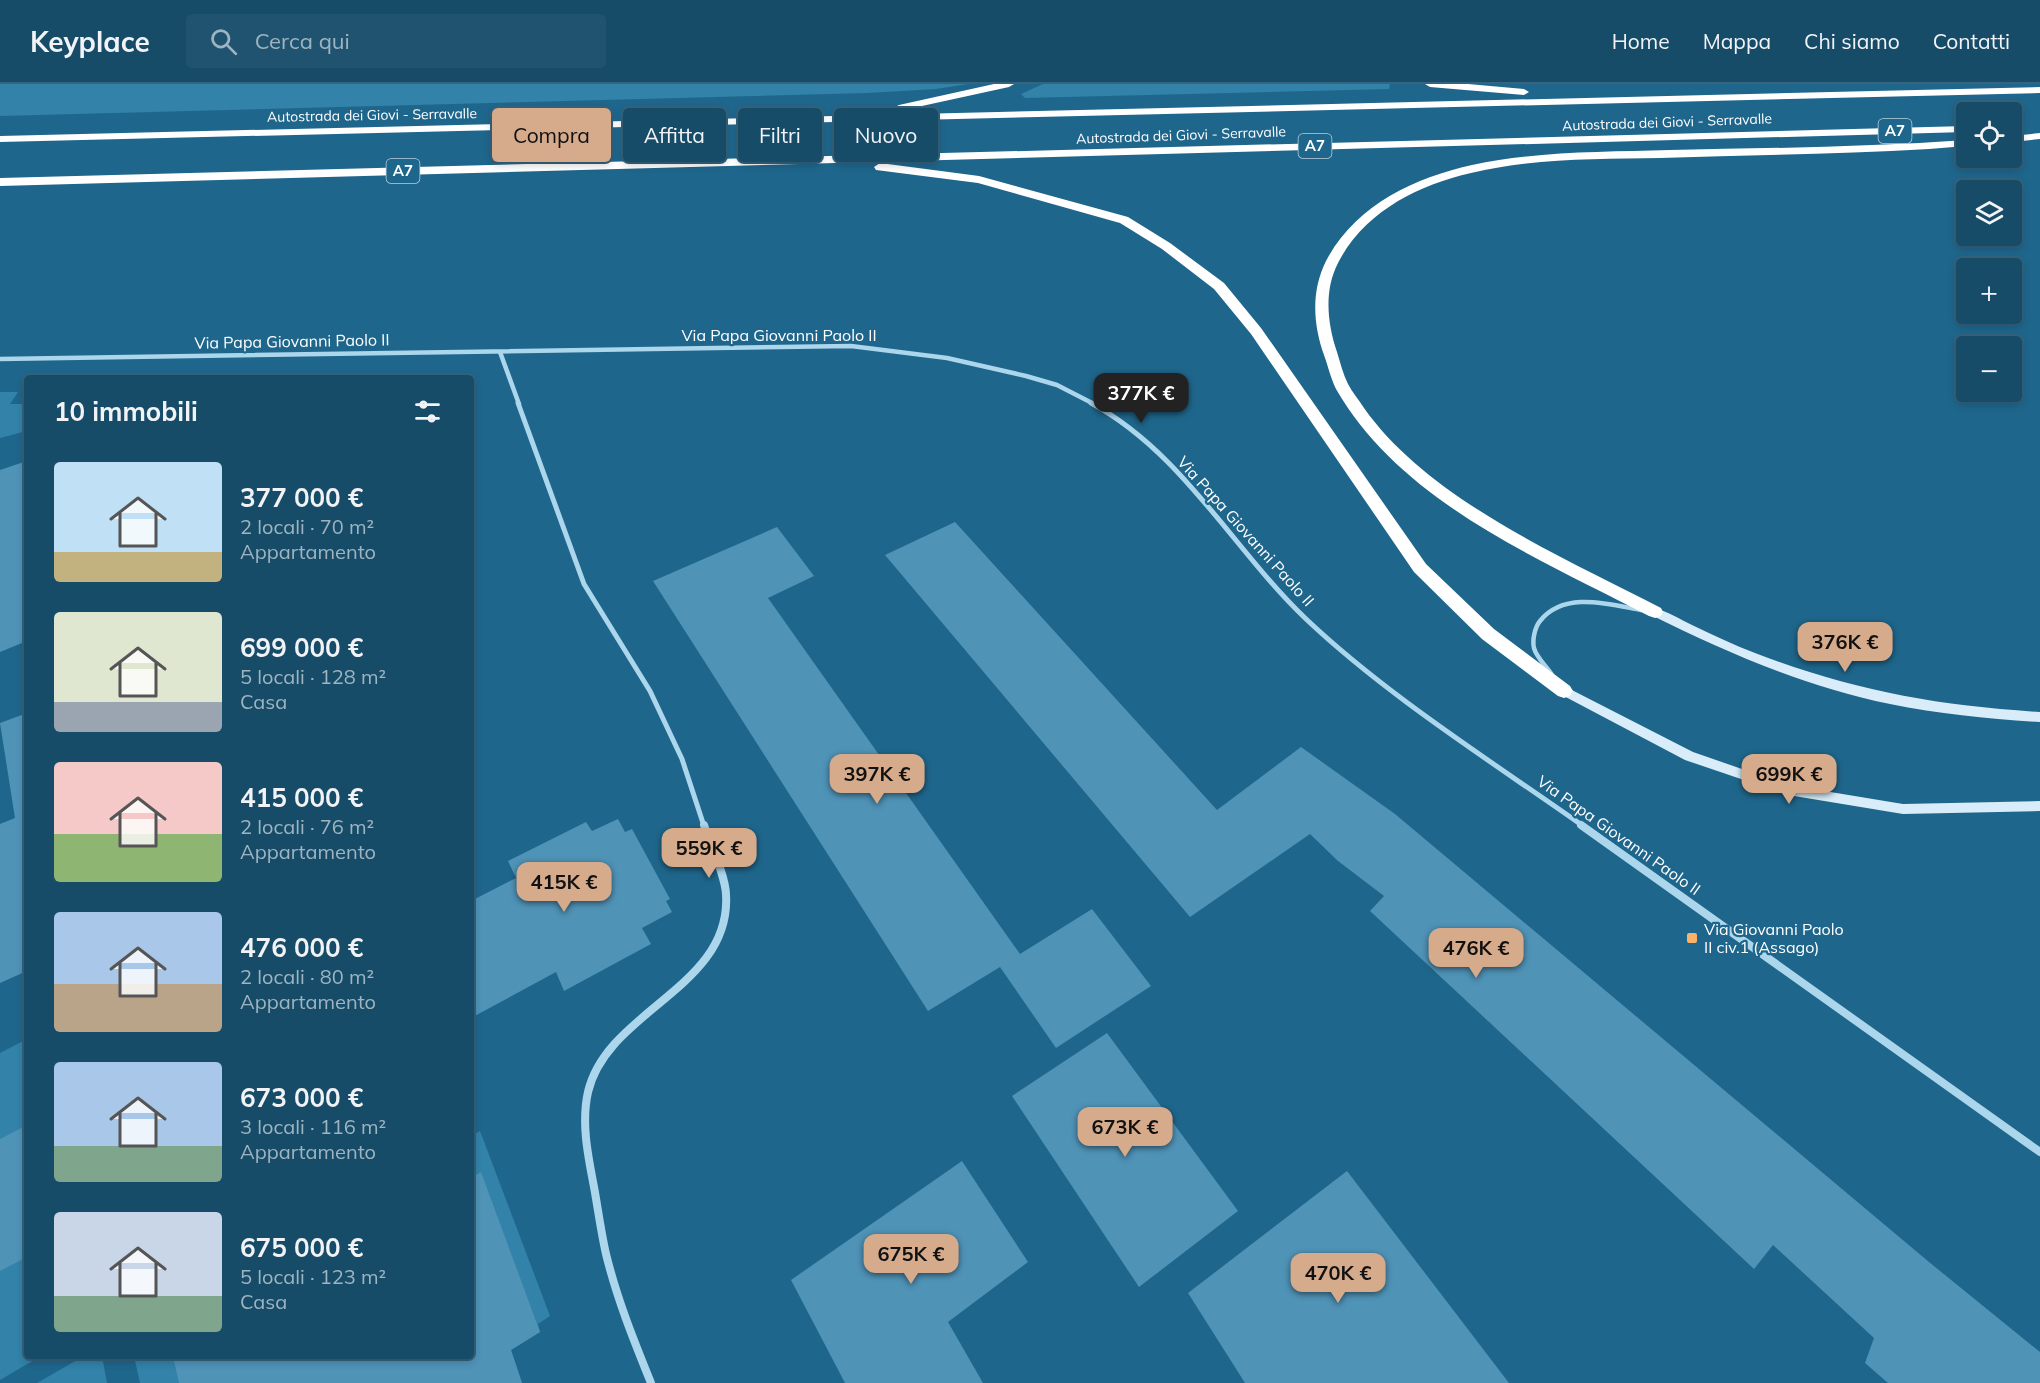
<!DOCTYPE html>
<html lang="it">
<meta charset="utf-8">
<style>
:root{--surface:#174c69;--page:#20536f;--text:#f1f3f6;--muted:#9eb4c0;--line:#36637d;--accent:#d6ab8b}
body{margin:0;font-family:Mulish,sans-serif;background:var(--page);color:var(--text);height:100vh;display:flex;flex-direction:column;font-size:22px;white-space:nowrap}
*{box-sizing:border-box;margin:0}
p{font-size:20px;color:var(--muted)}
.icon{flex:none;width:33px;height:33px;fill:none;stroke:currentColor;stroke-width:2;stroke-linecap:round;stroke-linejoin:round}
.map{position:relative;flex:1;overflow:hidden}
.side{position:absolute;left:24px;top:291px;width:450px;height:984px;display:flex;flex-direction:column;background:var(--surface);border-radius:6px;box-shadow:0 3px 9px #0003,0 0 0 2px var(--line)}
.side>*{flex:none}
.top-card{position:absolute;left:492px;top:24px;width:570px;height:54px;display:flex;gap:12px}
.fabs{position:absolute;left:1956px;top:18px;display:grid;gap:12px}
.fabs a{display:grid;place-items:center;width:66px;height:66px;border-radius:6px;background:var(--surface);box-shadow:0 3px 9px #0003,0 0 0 2px var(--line);font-size:30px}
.price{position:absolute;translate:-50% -51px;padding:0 14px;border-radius:12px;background:var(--accent);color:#111;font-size:20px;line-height:39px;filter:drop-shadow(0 2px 3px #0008)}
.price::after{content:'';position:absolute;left:50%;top:36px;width:18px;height:14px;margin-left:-9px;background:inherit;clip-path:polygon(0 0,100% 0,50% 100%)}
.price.active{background:#222;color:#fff}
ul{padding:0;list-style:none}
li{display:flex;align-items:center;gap:18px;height:150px;padding:0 30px}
li span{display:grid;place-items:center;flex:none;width:168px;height:120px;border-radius:6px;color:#555}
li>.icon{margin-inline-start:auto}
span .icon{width:72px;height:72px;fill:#fffc;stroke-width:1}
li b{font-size:26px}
h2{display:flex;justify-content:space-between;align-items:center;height:72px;padding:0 30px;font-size:26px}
.pill{padding:0 21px;border-radius:6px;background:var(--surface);box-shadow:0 3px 9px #0003,0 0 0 2px var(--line);font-size:21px;line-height:54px}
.pill.active{background:var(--accent);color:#111}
header{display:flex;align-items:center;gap:36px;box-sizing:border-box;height:84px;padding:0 30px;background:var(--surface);border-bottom:2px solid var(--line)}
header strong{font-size:28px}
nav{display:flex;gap:33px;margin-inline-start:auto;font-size:21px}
.search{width:420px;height:54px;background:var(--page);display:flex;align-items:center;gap:15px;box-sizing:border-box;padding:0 21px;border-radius:6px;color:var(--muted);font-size:22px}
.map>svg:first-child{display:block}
</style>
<header>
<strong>Keyplace</strong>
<div class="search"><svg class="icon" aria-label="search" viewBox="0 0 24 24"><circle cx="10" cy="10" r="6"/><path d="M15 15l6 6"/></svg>Cerca qui</div>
<nav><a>Home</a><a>Mappa</a><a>Chi siamo</a><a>Contatti</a></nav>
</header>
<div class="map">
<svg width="2040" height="1299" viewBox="0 0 2040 1299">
<rect width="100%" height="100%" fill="#1f668c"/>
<g fill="#3282a9">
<path d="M0,0H968L936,5L867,9L0,32Z"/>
<path d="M1043,0H1390L1389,5L1025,14L1021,10Z"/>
<path d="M0,308H18L10,320H27V347L0,354Z"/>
<path d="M27,955V1272H41L0,1296V969Z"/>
<path d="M480,1047L550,1232L538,1240L540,1248L511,1266L522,1299H140L134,1272H471V1052Z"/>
<path d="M84,1272H102L107,1299H37Z"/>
</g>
<g fill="#4f93b7">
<path d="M27,377V557L0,568V386Z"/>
<path d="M955,438L1217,726L1301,663L1395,730L1929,1178L2040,1268V1299H1888L1865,1279L1874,1254L1773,1161L1754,1185L1370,827L1384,812L1338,777L1310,750L1190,833L885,471Z"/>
<path d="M777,443L814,492L768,514L1020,870L1092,825L1151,902L1056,964L1000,883L928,927L653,497Z"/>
<path d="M27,629V887L0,899V740L15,734L0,639Z"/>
<path d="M618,735L625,748L632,745L670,815L666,817L672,828L642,844L651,860L564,907L556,888L471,934V817L516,794L508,777L586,738L592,747Z"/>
<path d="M1107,949L1238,1127L1139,1203L1012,1012Z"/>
<path d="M27,1041V1173L0,1187V1055Z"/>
<path d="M962,1077L1028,1178L948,1238L983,1299H845L791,1196Z"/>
<path d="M1347,1087L1509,1299H1245L1188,1209Z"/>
<path d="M481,1088L540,1248L511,1266L522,1299H179L174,1277L183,1272H471V1094Z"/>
</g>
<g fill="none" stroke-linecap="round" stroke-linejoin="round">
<path stroke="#acd6ec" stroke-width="4.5" d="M1552,591C1547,583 1536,573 1534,564C1532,556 1535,543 1540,537C1564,507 1608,520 1641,526"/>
<g stroke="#acd6ec" stroke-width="4.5">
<path d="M500,268L519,320"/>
<path d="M0,275L851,262L947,274L1026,292L1057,301L1094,320"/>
</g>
<g stroke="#acd6ec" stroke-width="5">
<path d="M518,319L584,500L650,607L682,675L704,742"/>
<path d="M1091,319C1182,368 1233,465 1305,534C1386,611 1491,677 1583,742"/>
</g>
<g stroke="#acd6ec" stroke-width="8">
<path d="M1581,741L2040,1068"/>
<path d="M651,1299C634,1257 617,1215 606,1170C601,1148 598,1125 594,1103C588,1072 581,1039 588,1008C607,926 732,904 726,810C725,790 710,760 704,741"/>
</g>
<g fill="#d8edf9" fill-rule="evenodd">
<path d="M1655,524C1668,528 1680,535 1692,541C1713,551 1734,561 1755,569C1850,606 1938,622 2040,628V638C1990,635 1940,630 1890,620C1806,603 1728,569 1651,531L1649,528Z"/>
<path d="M1564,602L1693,668L1788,701L1903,720L2040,717V727L1903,730L1788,711L1685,676L1560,610L1558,607L1560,604Z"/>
</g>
<g fill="#fff" fill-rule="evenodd">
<path d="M994,0H1014L1009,3L899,27L893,24L899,21Z"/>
<path d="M1425,0H1468L1524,5L1529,8L1524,11L1430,3Z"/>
<path d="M2040,3V9L0,58V52Z"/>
<path d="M1966,42V48L0,102V94Z"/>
<path d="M2040,49V55L2012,58V52Z"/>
<path d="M1966,56V62L1929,65C1839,70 1749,71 1660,74C1597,75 1533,74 1471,89C1418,101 1364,128 1338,179C1324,206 1327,239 1337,268C1340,278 1343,290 1348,300C1352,308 1359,316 1364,324C1429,416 1563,473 1661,524L1663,528L1661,532L1655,534L1649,532C1538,474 1402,419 1336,305C1331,295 1328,282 1324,271C1313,240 1311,207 1326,177C1355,122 1413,94 1472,81C1537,67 1604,68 1670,66C1769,64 1868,63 1966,56Z"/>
<path d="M880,79L979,92L1128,133L1170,159L1224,199L1261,244L1426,480L1494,545L1570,602L1573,607L1570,612L1564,614L1558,612L1482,555L1414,488L1251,250L1214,205L1162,165L1120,139L978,99L876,86L874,83Z"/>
</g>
</g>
<rect fill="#fab26b" stroke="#1f668c" stroke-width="2" x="1686" y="848" width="12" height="12" rx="3"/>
<g text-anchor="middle" stroke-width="4.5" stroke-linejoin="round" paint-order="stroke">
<g font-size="14" fill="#fff" stroke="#1f668c">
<text transform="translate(372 31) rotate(-1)" y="5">Autostrada dei Giovi - Serravalle</text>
<text transform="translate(1667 38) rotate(-2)" y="5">Autostrada dei Giovi - Serravalle</text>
<text transform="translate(1181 51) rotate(-2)" y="5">Autostrada dei Giovi - Serravalle</text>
</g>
<g fill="#1f668c" stroke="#bcd1dc" stroke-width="1.5">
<rect x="1878.5" y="35" width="33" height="24" rx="4.5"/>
<rect x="1298.5" y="50" width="33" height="24" rx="4.5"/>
<rect x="386.5" y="75" width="33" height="24" rx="4.5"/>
</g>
<g font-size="15" font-weight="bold" fill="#fff">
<text x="1895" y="52">A7</text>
<text x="1315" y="67">A7</text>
<text x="403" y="92">A7</text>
</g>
<g font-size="16" fill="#fff" stroke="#1f668c">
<text x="779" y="257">Via Papa Giovanni Paolo II</text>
<text transform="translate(292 257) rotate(-1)" y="6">Via Papa Giovanni Paolo II</text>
<text transform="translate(1246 447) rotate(48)" y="6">Via Papa Giovanni Paolo II</text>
<text transform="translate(1619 751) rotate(35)" y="6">Via Papa Giovanni Paolo II</text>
</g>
<g font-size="16" fill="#fff" stroke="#1f668c" text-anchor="start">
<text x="1704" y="851">Via Giovanni Paolo<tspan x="1704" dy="18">II civ.1 (Assago)</tspan></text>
</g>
</g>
</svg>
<div class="fabs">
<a><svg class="icon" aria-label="locate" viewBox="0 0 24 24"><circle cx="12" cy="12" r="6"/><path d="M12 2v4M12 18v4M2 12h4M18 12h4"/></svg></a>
<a><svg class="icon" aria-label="layers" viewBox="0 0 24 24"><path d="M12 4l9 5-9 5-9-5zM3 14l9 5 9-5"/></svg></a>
<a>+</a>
<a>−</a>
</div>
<b class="price active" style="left:1141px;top:340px">377K €</b>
<b class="price" style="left:1845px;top:589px">376K €</b>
<b class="price" style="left:877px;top:721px">397K €</b>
<b class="price" style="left:1789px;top:721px">699K €</b>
<b class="price" style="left:709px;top:795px">559K €</b>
<b class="price" style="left:564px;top:829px">415K €</b>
<b class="price" style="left:1476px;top:895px">476K €</b>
<b class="price" style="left:1125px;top:1074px">673K €</b>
<b class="price" style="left:911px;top:1201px">675K €</b>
<b class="price" style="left:1338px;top:1220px">470K €</b>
<div class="top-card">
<a class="pill active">Compra</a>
<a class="pill">Affitta</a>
<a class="pill">Filtri</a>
<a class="pill">Nuovo</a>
</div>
<section class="side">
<h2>10 immobili<svg class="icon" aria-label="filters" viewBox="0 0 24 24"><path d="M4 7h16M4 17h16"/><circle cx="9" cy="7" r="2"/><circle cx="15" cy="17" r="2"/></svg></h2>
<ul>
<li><span style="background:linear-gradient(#bfe0f5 75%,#c2b280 0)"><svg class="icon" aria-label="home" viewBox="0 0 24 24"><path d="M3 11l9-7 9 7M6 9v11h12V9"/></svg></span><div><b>377 000 €</b><p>2 locali · 70 m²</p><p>Appartamento</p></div></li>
<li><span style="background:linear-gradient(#dfe7d0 75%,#9aa5b1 0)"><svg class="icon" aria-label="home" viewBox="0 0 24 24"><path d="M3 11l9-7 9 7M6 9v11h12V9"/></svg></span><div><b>699 000 €</b><p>5 locali · 128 m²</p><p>Casa</p></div></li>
<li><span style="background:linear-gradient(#f6c9c9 60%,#8fb573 0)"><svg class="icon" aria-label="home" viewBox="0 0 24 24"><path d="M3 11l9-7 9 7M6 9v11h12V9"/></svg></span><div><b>415 000 €</b><p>2 locali · 76 m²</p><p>Appartamento</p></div></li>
<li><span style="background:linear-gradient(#a9c7e8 60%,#b9a48a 0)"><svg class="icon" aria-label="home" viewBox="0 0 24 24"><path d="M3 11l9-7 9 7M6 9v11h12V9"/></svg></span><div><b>476 000 €</b><p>2 locali · 80 m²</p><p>Appartamento</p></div></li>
<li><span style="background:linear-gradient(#a9c7e8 70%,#7fa58c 0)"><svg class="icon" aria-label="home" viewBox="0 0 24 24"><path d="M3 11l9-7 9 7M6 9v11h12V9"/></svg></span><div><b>673 000 €</b><p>3 locali · 116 m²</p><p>Appartamento</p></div></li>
<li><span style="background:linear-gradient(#c9d6e8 70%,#7fa58c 0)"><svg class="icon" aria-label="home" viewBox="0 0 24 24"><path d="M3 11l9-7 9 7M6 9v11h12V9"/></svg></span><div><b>675 000 €</b><p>5 locali · 123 m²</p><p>Casa</p></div></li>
</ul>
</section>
</div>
